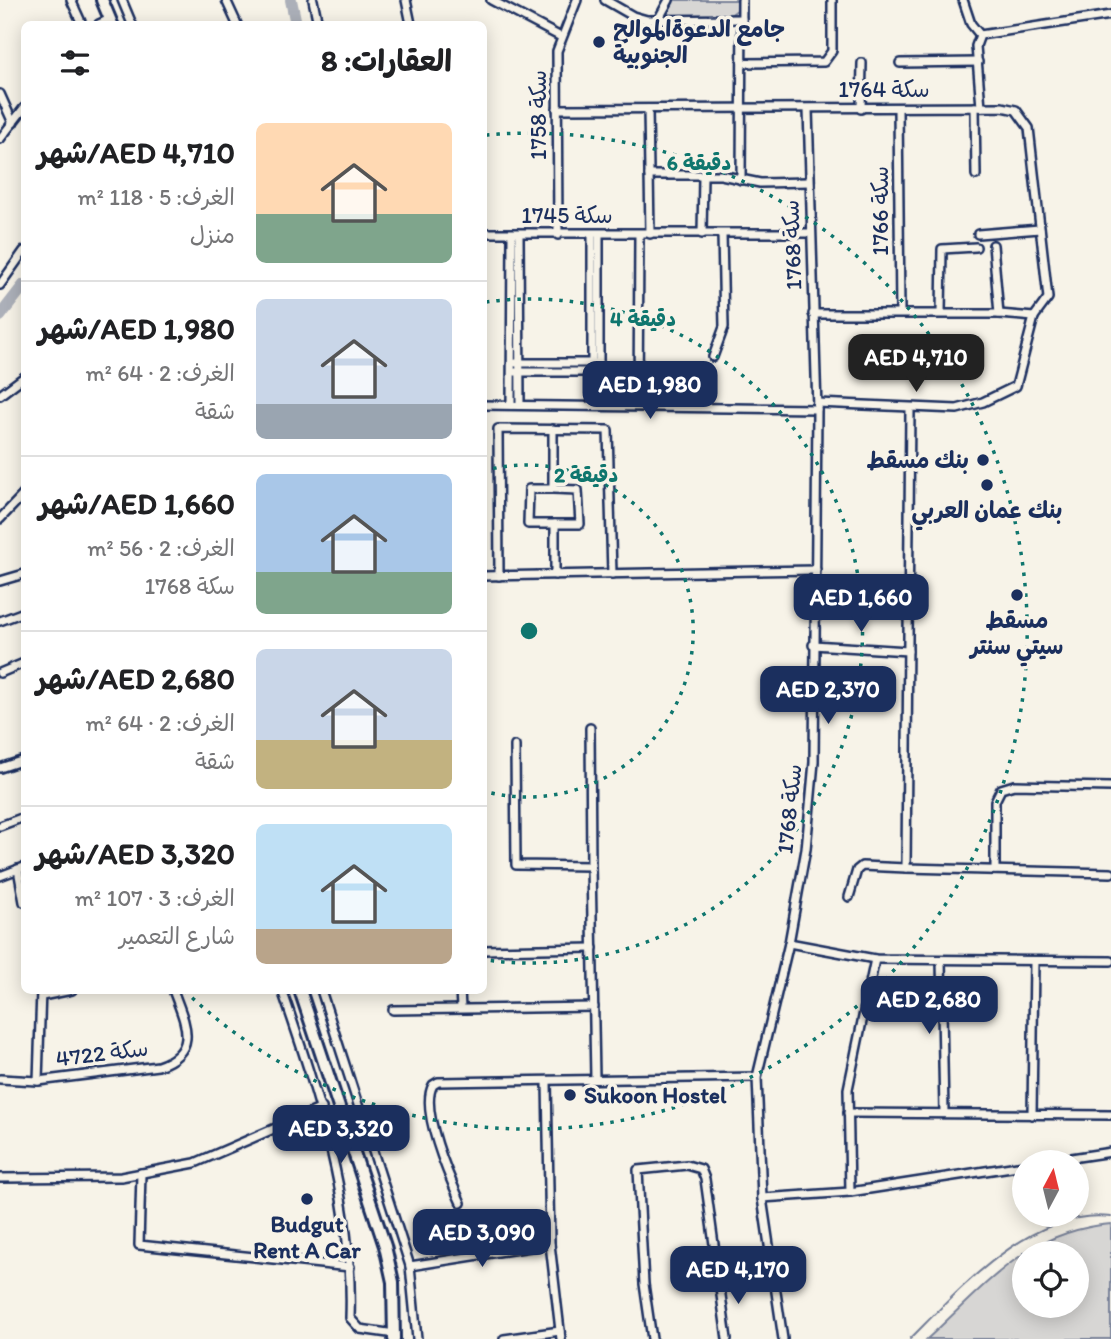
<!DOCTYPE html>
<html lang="ar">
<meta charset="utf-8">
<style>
:root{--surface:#fff;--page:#f6f6f6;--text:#202124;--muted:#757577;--line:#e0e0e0;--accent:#1b2f5e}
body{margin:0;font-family:Itim,"Playpen Sans Arabic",sans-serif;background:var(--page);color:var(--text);direction:rtl;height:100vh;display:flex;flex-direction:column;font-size:26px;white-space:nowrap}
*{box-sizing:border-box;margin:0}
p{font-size:23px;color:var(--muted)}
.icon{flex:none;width:38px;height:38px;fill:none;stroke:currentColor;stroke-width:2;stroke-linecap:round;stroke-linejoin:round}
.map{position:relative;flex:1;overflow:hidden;direction:ltr}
.details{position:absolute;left:21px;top:21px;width:466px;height:973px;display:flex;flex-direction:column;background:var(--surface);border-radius:10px;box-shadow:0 4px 18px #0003;direction:rtl}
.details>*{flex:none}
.needle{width:46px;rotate:7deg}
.buttons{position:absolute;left:1012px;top:1150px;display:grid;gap:14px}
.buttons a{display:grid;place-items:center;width:77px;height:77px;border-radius:50%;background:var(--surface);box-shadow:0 4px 18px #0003;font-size:35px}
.price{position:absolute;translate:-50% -60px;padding:0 16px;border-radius:14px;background:var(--accent);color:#fff;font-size:23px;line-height:46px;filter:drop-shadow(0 2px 4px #0008)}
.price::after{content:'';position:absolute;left:50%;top:42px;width:21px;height:16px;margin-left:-10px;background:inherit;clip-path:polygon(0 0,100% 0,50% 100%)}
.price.selected{background:#222;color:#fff}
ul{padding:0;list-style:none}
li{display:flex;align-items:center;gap:21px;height:175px;padding:0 35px}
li+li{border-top:2px solid var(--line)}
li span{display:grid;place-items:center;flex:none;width:196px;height:140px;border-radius:10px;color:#555}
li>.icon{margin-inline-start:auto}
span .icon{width:84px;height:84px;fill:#fffc;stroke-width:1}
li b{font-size:30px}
h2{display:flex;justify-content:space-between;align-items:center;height:84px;padding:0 35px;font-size:30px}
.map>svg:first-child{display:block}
</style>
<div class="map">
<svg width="1111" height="1339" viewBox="0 0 1111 1339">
<rect width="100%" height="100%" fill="#f7f3e8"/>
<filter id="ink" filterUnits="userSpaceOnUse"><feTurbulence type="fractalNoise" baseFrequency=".0143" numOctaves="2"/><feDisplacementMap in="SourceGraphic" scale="14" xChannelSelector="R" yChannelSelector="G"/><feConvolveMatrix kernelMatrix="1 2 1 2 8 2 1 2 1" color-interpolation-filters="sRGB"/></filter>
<g filter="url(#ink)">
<g fill="#d7d6d4" stroke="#798299" stroke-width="2" fill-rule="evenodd">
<path d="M674,0H739L737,10L729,16L665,18Z"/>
<path d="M1111,1224V1339H927C985,1286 1026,1231 1111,1224ZM1076,1253V1306H1024V1253Z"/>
</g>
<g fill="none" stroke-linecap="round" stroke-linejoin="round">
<path stroke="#727c95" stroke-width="2" d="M910,1339C961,1288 1032,1207 1111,1217"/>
<g stroke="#acb0b9" stroke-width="12">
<path d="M291,0L296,24"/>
<path d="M0,316L24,285"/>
</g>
<defs>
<g id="street">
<path d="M71,0L82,24"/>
<path d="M122,0L132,24"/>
<path d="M226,0L237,24"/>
<path d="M313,0L318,24"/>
<path d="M406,0L411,24"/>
<path d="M491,0L561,37"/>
<path d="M605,0L633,16L647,20L742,19"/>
<path d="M963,0L971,24L980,35"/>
<path d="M658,20L669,0"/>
<path d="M99,24L110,19"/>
<path d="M743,63L824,62L832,51V0"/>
<path d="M900,63L978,62"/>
<path d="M0,94L13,123"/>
<path d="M975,107L976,175"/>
<path d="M981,107L976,46L980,35L1111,15"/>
<path d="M557,109L1002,107L1016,110L1029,128L1048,298L1034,317L999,314H813"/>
<path d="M648,109L650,234"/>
<path d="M861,109L862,63"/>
<path d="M898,109L900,312"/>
<path d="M0,139L24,108"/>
<path d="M649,175H721L760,183L809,182"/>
<path d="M741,180L742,0"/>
<path d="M483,233H810"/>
<path d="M519,234L520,405"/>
<path d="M599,234V406"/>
<path d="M702,234L703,175"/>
<path d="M978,234L1040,229"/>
<path d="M558,235L557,51L577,0"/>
<path d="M993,245L999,314"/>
<path d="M0,285L24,251"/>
<path d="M941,313L942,249L976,247"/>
<path d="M713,357L724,327L722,234"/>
<path d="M516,363H595"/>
<path d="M515,372H595"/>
<path d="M0,395L24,377"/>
<path d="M817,403L957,409L983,402L1016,386L1034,317"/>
<path d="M483,405L817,409"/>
<path d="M511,405L512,234"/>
<path d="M592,406V234"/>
<path d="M638,406L639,234"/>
<path d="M910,408L906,868L1111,873"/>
<path d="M553,489H529L528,524H580L578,490L553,489V429"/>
<path d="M0,519L24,494"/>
<path d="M555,575V524"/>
<path d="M483,576L816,570"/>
<path d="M499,576L498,429L608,430L612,574"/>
<path d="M0,581L24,574"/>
<path d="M0,621L24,612"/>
<path d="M813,645L908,651"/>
<path d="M0,673L24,663"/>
<path d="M590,728L591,866"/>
<path d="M515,746L516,865L591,866L595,1078"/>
<path d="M0,768L24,760"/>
<path d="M0,826L24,817"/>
<path d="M18,869L24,902"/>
<path d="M995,870V801L1001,789L1014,785L1111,787"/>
<path d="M0,876L24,867"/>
<path d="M849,897L857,870L862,866L906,868"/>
<path d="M789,943L875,959L1111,961"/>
<path d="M483,950L593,948"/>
<path d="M941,960L944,1112"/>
<path d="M282,990C319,1098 354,1204 350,1318L360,1329L395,1334"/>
<path d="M321,990L410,1266L417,1339"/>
<path d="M460,990L461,1008"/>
<path d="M42,996L72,990"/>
<path d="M393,1010L594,1007"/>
<path d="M0,1079L38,1081L158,1066C201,1051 185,1023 173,990"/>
<path d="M38,1081L41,990"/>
<path d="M547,1082L550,1244L561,1339"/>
<path d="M848,1113L1111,1115"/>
<path d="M1032,1115L1034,961"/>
<path d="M1045,1162L1111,1152"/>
<path d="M141,1173L139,1245L350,1267"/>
<path d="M0,1178L121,1177L195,1163L322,1108"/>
<path d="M850,1192L848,1089L875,959"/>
<path d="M762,1198L850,1192L1024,1165"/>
<path d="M461,1203C450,1179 419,1109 433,1085L438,1082L757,1077"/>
<path d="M410,1266L550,1244"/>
<path d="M717,1267L770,1260"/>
<path d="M504,1339L560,1331"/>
<path d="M652,1339L644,1284L638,1170L687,1165L701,1169L705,1179L727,1339"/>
<path d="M783,1339L762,1198L757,1077L789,943L806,849L814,762L817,409L808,109"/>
</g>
<g id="secondary">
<path d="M102,0L112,24"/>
<path d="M300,990L385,1246L393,1282L394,1339"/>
</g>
</defs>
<use href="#street" stroke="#1b2f5e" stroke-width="12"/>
<use href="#secondary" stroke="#1b2f5e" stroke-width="16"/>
<use href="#street" stroke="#f7f3e8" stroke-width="7"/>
<use href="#secondary" stroke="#f7f3e8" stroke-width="10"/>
</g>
</g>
<g fill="none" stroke="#0f766e" stroke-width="3.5" stroke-dasharray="3.5 7">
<path d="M483 471A166 166 0 1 1 483 791"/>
<path d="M486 302A332 332 0 1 1 486 960"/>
<path d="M486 135A498 498 0 1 1 186 992"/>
</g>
<g fill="#1b2f5e" stroke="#f7f3e8" stroke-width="2.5">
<circle cx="599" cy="42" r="7"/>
<circle cx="983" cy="460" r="7"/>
<circle cx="987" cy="485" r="7"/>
<circle cx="1017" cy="595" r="7"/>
<circle cx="570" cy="1095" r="7"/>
<circle cx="307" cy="1199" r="7"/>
</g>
<g text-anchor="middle" stroke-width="7" stroke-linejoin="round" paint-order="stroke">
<g font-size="23" font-weight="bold" fill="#1b2f5e" stroke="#f7f3e8">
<text x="613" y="37" text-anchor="start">جامع الدعوةالموالح<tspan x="613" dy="26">الجنوبية</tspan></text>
<text x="969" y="468" text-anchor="end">بنك مسقط</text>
<text x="987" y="518">بنك عمان العربي</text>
<text x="1017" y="628">مسقط<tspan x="1017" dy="26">سيتي سنتر</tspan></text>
<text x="584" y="1103" text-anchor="start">Sukoon Hostel</text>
<text x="307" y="1232">Budgut<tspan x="307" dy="26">Rent A Car</tspan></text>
</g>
<g font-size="23" fill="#1b2f5e" stroke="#f7f3e8">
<text x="884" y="97">سكة 1764</text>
<text transform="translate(538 115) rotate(-90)" y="8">سكة 1758</text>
<text transform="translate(880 211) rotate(-90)" y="8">سكة 1766</text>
<text x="567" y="223">سكة 1745</text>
<text transform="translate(792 245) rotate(-92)" y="8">سكة 1768</text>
<text transform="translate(789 809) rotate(-84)" y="8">سكة 1768</text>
<text transform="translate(102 1053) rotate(-7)" y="8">سكة 4722</text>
</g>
</g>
<circle cx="529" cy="631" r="10" fill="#0f766e" stroke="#f7f3e8" stroke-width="3.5"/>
<g font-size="21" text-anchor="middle" font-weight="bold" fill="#0f766e" stroke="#f7f3e8" stroke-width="7" stroke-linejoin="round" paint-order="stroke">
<text x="699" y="170">6 دقيقة</text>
<text x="643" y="326">4 دقيقة</text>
<text x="586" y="482">2 دقيقة</text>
</g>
</svg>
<div class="buttons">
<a><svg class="needle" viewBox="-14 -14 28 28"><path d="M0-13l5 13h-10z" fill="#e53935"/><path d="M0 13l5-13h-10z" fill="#757577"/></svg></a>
<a><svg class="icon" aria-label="locate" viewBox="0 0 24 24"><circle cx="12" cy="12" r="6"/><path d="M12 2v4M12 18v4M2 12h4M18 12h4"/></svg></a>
</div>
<b class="price selected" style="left:916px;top:394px">AED 4,710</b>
<b class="price" style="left:650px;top:421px">AED 1,980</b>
<b class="price" style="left:861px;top:634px">AED 1,660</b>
<b class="price" style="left:828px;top:726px">AED 2,370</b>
<b class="price" style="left:929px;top:1036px">AED 2,680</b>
<b class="price" style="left:341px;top:1165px">AED 3,320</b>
<b class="price" style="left:482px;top:1269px">AED 3,090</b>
<b class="price" style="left:738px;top:1306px">AED 4,170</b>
<section class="details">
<h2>العقارات: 8<svg class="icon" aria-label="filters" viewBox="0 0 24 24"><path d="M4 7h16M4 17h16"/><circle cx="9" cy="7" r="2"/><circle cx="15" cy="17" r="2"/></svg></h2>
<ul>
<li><span style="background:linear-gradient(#ffd9b3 65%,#7fa58c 0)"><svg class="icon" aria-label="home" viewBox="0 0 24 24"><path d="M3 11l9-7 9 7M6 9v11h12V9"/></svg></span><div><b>AED 4,710/شهر</b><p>الغرف: 5 · 118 m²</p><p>منزل</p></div></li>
<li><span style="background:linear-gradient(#c9d6e8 75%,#9aa5b1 0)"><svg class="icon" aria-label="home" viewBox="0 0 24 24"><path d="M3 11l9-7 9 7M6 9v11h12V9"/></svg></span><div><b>AED 1,980/شهر</b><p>الغرف: 2 · 64 m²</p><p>شقة</p></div></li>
<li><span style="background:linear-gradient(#a9c7e8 70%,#7fa58c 0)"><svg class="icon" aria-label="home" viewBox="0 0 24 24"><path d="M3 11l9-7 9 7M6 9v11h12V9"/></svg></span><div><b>AED 1,660/شهر</b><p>الغرف: 2 · 56 m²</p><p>سكة 1768</p></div></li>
<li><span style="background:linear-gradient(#c9d6e8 65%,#c2b280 0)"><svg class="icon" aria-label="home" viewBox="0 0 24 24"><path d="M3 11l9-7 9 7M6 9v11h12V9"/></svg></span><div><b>AED 2,680/شهر</b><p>الغرف: 2 · 64 m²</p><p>شقة</p></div></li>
<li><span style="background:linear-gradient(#bfe0f5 75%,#b9a48a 0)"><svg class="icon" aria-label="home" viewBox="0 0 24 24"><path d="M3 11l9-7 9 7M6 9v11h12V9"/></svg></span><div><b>AED 3,320/شهر</b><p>الغرف: 3 · 107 m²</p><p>شارع التعمير</p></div></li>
</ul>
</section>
</div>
